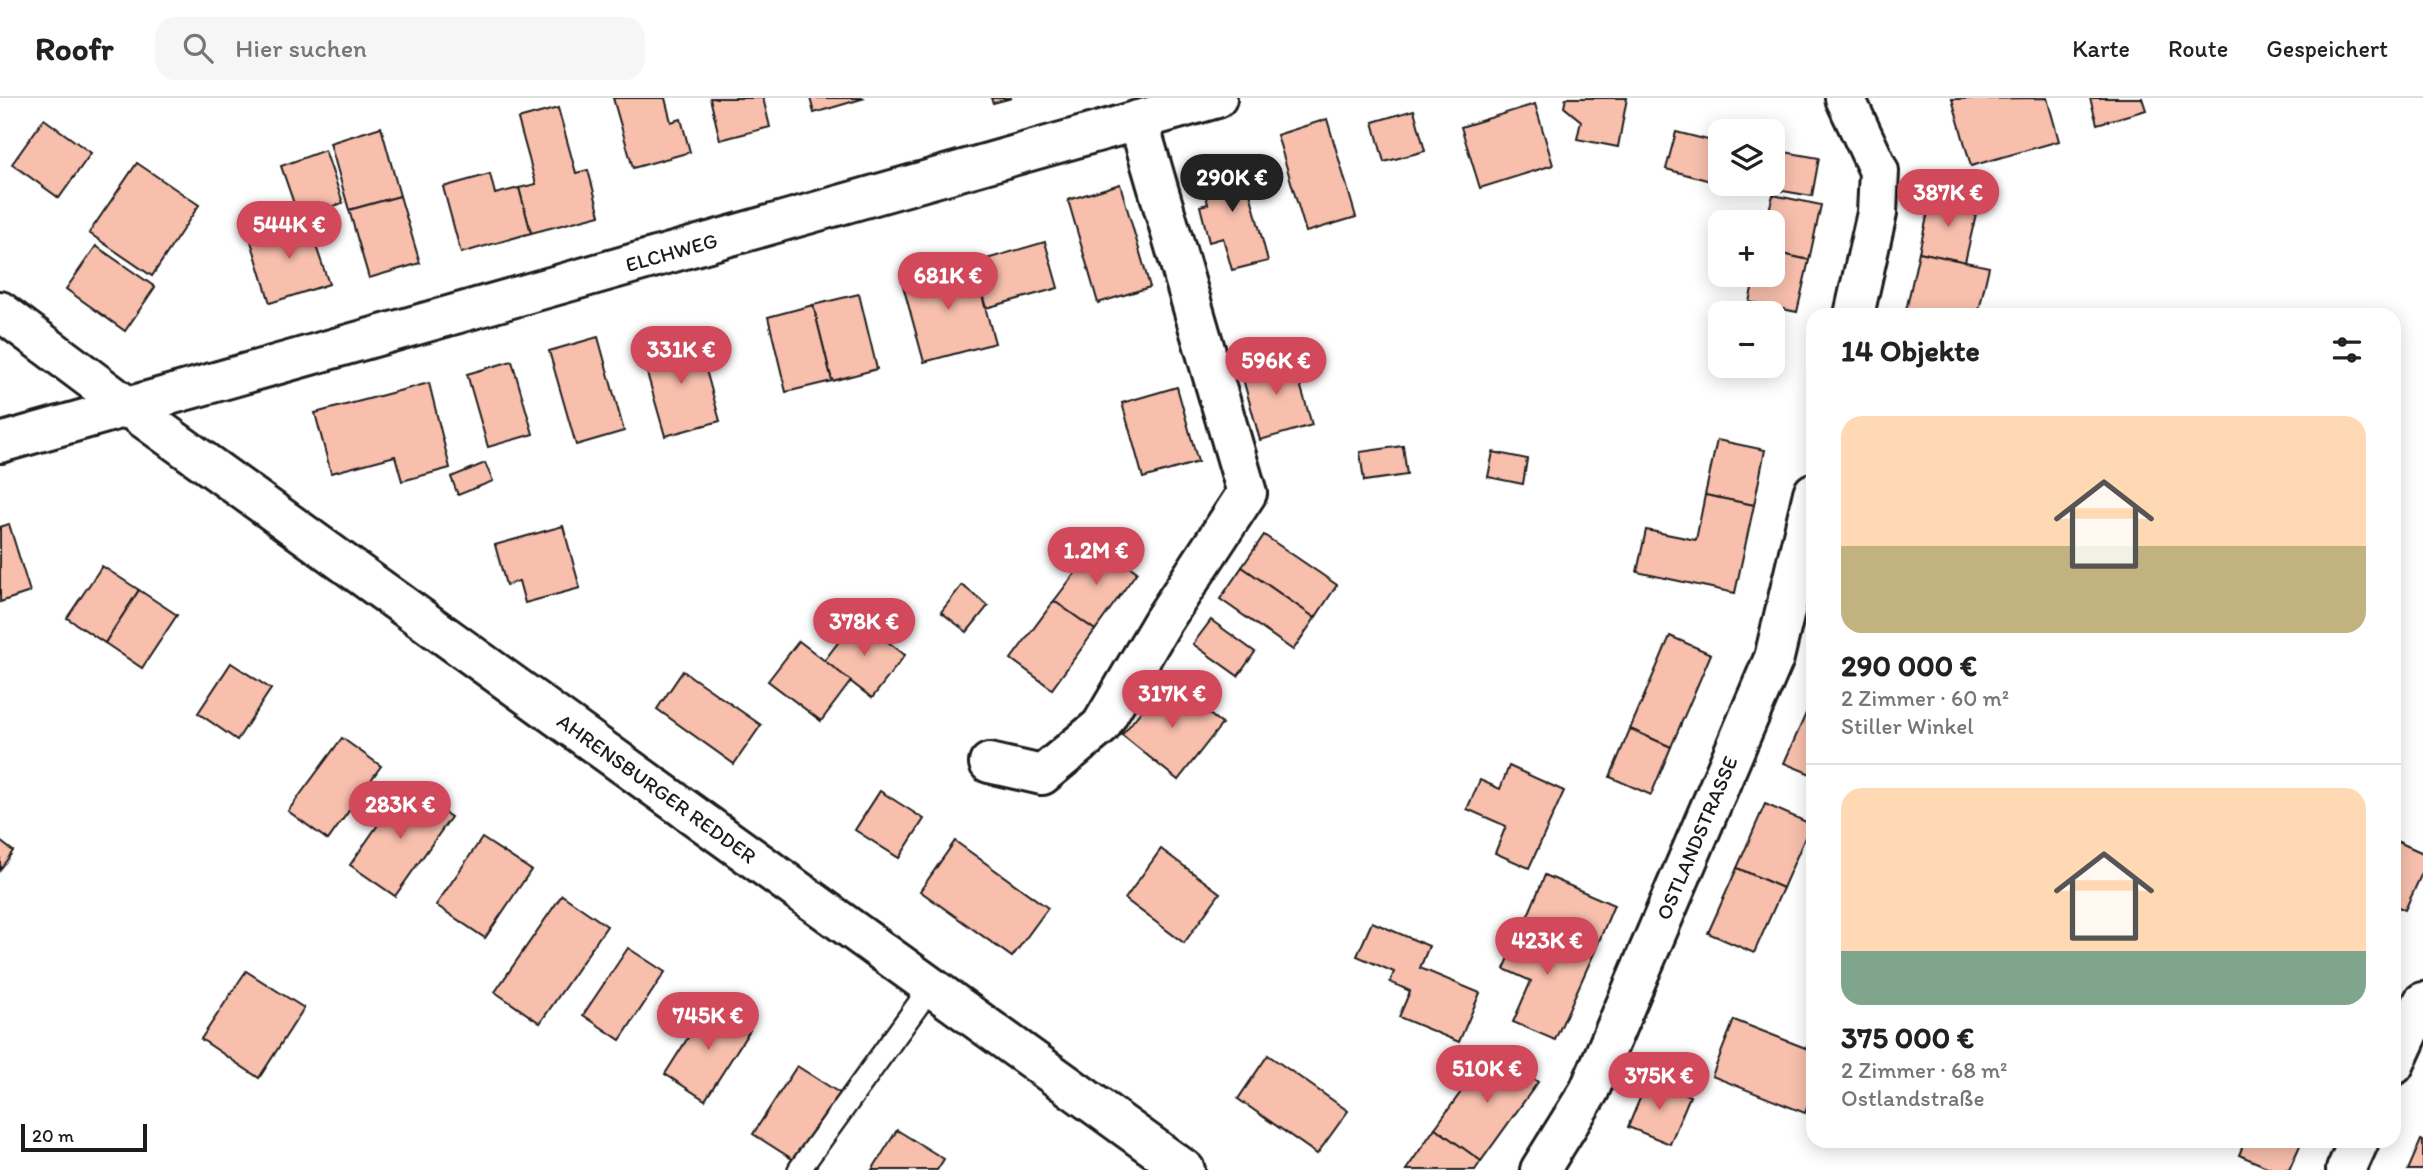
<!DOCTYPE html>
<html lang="de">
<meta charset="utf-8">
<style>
:root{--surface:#fff;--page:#f6f6f6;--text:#222;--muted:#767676;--line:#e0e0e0;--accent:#d1495b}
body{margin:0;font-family:Itim,sans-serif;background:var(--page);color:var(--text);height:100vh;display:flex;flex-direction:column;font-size:26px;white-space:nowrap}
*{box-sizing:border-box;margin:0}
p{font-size:23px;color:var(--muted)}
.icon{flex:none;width:38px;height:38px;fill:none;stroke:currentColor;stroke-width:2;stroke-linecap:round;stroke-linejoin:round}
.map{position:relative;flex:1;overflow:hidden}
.sheet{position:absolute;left:1806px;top:210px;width:595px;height:840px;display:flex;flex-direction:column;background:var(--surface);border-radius:21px;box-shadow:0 4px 18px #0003}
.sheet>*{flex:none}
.buttons{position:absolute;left:1708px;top:21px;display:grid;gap:14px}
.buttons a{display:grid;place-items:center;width:77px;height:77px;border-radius:14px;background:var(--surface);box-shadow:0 4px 18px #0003;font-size:35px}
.scale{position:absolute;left:21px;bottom:18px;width:126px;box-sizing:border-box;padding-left:7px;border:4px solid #1c1c1c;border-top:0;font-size:19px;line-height:24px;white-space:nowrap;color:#1c1c1c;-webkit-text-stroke:5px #fff;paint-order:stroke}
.price{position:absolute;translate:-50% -60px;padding:0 16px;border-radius:24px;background:var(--accent);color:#fff;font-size:23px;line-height:46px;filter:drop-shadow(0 2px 4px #0008)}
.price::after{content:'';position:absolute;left:50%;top:42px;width:21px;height:16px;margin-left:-10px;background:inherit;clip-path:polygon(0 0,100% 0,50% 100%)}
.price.active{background:#222;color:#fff}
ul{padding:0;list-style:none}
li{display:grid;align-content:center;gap:14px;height:371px;padding:0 35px}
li+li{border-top:2px solid var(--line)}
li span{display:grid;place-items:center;height:217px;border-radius:21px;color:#555}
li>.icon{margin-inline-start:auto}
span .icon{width:126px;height:126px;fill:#fffc;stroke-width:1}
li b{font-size:30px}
h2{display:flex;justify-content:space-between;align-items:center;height:84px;padding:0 35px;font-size:30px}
header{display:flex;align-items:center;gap:42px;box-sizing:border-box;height:98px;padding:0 35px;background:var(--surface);border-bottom:2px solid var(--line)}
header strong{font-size:33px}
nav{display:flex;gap:38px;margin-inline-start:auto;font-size:24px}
.search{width:490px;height:63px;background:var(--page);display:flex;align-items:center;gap:18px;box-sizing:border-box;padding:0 24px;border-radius:21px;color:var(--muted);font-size:26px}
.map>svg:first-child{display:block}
</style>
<header>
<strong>Roofr</strong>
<div class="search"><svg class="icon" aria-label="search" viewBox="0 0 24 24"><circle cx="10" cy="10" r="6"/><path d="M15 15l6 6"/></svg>Hier suchen</div>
<nav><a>Karte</a><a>Route</a><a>Gespeichert</a></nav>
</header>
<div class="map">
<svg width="2423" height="1072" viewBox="0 0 2423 1072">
<rect width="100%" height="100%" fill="#fff"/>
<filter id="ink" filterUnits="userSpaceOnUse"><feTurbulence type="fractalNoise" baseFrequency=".0143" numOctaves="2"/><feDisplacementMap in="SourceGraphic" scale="14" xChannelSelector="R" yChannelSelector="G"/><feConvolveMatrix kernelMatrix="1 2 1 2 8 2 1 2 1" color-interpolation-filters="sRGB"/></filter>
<g filter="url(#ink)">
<g fill="#f8bfad" stroke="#1c1c1c" stroke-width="2">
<path d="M613,0H665L671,24L681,21L690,54L633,70Z"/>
<path d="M710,0H763L770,29L720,42Z"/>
<path d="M810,0H865L814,15Z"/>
<path d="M991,0H1012L993,5Z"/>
<path d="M1566,0H1627L1618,49L1577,41L1581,23L1564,9Z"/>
<path d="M2047,0L2059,43L1971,68L1952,1Z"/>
<path d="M2090,0H2142L2146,12L2097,26Z"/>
<path d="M1535,6L1553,67L1480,90L1461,29Z"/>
<path d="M558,10L576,75L588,72L600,117L531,135L519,90L536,86L518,21Z"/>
<path d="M1414,12L1425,53L1384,64L1373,24Z"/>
<path d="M44,21L91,55L59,100L12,66Z"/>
<path d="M1327,21L1356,119L1306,134L1277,37Z"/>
<path d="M381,29L400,98L349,112L330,45Z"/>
<path d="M1676,34L1720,45V86H1741L1740,91L1666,71Z"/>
<path d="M325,52L343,105L299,120L281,68Z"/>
<path d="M1773,52L1819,60L1812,98L1760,89L1761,86H1773Z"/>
<path d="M1241,61L1268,163L1232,172L1223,140L1209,144L1200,108L1208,106L1199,72Z"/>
<path d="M137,65L199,107L152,178L89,135Z"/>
<path d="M490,76L495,96L519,90L531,135L461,155L443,89Z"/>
<path d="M1120,86L1150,189L1098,205L1068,102Z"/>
<path d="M1773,97L1821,107L1809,162L1773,154V124H1766Z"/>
<path d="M1932,97L1978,107L1965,164L1919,154Z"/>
<path d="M400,98L420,165L369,180L349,112Z"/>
<path d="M307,122L329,186L270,205L250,140Z"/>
<path d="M1045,144L1058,190L986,210L973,165Z"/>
<path d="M96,148L155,189L125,233L66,191Z"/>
<path d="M1773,154L1809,162L1797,214L1749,204L1755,177H1773Z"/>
<path d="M1919,154L1989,169L1979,212L2003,217H1905Z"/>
<path d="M973,165L995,245L924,264L902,184Z"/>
<path d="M859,196L877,271L832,283L813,207Z"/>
<path d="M813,207L832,283L786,294L768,219Z"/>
<path d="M598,239L624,333L576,347L549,253Z"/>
<path d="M697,239L720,323L665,338L641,254Z"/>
<path d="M1291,255L1312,327L1260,342L1240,270Z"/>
<path d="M512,263L533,336L488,349L467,276Z"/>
<path d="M429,285L450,370L402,383L395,358L331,375L315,315Z"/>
<path d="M1177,289L1198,364L1143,380L1122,305Z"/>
<path d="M1717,342L1765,352L1754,407L1705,397Z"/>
<path d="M1403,348L1407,377L1364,383L1360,354Z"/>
<path d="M1493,354L1527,361L1523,386L1488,379Z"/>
<path d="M485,365L493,383L458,397L451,379Z"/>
<path d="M1705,397L1754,407L1735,495L1637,474L1646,432L1696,442Z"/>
<path d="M9,426L30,494L0,504V429Z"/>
<path d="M563,428L580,490L525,505L519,483L506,487L495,447Z"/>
<path d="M1264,437L1337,487L1315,520L1242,469Z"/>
<path d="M1098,445L1137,474L1095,532L1054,503Z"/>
<path d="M102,468L139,492L105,545L67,520Z"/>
<path d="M1242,469L1315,520L1293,552L1220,501Z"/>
<path d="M962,487L988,508L967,534L941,514Z"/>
<path d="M139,492L177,517L142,570L105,545Z"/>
<path d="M1054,503L1095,532L1052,591L1011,561Z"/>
<path d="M857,520L905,557L872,600L824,563Z"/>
<path d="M1211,522L1255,554L1238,578L1193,546Z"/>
<path d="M1670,538L1711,556L1671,649L1630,631Z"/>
<path d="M799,543L851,583L821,623L768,583Z"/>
<path d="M231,565L271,591L237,642L198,615Z"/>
<path d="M683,573L761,627L734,666L657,611Z"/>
<path d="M1166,582L1222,626L1178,682L1122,637Z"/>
<path d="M1808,611L1813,613V677L1784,665Z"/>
<path d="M1630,631L1671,649L1651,697L1610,679Z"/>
<path d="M342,640L381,668L328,742L288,713Z"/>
<path d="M1509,668L1564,693L1529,770L1495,755L1506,728L1467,711L1480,682L1500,691Z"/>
<path d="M405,688L451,719L395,798L350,767Z"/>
<path d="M880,693L924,721L899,760L855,732Z"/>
<path d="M1765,706L1811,726L1783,790L1737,770Z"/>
<path d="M482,740L531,772L485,840L436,807Z"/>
<path d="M2394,742L2423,755V773L2405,812L2394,807Z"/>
<path d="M0,743L13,753L0,772Z"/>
<path d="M955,743L1048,810L1012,859L920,793Z"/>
<path d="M1161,751L1220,795L1184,845L1125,801Z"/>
<path d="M1737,770L1783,790L1754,855L1708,835Z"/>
<path d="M1545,777L1614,807L1595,853L1526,822Z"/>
<path d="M562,797L607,828L540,925L495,894Z"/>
<path d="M1526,822L1595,853L1555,942L1513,924L1531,883L1504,871Z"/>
<path d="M1372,824L1429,848L1420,870L1480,895L1459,944L1399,919L1410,893L1390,884L1394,874L1357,858Z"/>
<path d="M628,850L665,874L620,942L583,917Z"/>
<path d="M246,873L304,910L259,980L201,941Z"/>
<path d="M710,905L750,932L705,1002L665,976Z"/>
<path d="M1734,922L1813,953V994L1805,1015L1712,978Z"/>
<path d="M1492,951L1538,984L1481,1063L1435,1030Z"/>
<path d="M1268,957L1348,1013L1317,1056L1238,1001Z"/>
<path d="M797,968L841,996L797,1064L753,1036Z"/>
<path d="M1648,981L1690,998L1670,1046L1628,1029Z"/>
<path d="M1435,1030L1481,1063L1475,1072H1406Z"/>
<path d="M897,1032L944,1061L937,1072H872Z"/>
<path d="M2421,1042L2423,1043V1072H2408Z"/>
<path d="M2245,1043H2302L2289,1072H2274L2239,1057Z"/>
</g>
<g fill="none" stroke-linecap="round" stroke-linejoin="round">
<defs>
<path id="lane" d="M799,1072L920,904L924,883"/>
<g id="street">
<path d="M1845,0L1879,73L1877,115L1854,217"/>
<path id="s1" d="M0,213L128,309L1185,1072"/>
<path id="s2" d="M0,345L1217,0"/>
<path d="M989,665L1042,677L1101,628L1163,523L1247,395L1138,22"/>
<path d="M2394,967L2423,904"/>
<path id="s3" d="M1540,1072L1589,993L1774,560L1813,395"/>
<path d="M2346,1072L2359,1043"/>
</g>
</defs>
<use href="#lane" stroke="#1c1c1c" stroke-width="26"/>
<use href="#street" stroke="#1c1c1c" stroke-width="44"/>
<use href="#lane" stroke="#fff" stroke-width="21"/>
<use href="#street" stroke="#fff" stroke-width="38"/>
</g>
</g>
<g text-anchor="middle" stroke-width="7" stroke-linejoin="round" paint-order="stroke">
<g font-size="21" fill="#1c1c1c" stroke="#fff">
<text dy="7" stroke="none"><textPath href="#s2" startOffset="698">ELCHWEG</textPath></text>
<text dy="7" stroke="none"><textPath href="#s1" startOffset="812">AHRENSBURGER REDDER</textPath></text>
<text dy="7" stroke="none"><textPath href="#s3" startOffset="368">OSTLANDSTRASSE</textPath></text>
</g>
</g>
</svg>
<div class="buttons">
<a><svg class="icon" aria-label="layers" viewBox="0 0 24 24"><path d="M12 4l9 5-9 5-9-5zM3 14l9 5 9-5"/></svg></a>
<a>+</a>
<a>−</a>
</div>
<div class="scale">20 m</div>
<b class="price active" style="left:1232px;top:116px">290K €</b>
<b class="price" style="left:1948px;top:131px">387K €</b>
<b class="price" style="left:289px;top:163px">544K €</b>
<b class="price" style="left:948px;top:214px">681K €</b>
<b class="price" style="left:681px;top:288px">331K €</b>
<b class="price" style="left:1276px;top:299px">596K €</b>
<b class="price" style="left:1096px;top:489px">1.2M €</b>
<b class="price" style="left:864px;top:560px">378K €</b>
<b class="price" style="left:1172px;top:632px">317K €</b>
<b class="price" style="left:400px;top:743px">283K €</b>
<b class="price" style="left:1547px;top:879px">423K €</b>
<b class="price" style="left:708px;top:954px">745K €</b>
<b class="price" style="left:1487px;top:1007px">510K €</b>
<b class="price" style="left:1659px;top:1014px">375K €</b>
<section class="sheet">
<h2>14 Objekte<svg class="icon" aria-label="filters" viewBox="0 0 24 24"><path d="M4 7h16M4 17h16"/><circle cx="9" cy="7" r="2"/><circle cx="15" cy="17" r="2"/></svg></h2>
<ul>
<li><span style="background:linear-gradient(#ffd9b3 60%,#c2b280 0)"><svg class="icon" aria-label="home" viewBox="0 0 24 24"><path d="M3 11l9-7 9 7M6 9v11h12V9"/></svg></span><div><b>290 000 €</b><p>2 Zimmer · 60 m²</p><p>Stiller Winkel</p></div></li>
<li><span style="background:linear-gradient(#ffd9b3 75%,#7fa58c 0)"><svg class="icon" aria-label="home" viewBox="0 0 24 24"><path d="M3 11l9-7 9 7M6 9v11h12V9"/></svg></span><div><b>375 000 €</b><p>2 Zimmer · 68 m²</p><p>Ostlandstraße</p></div></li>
</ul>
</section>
</div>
